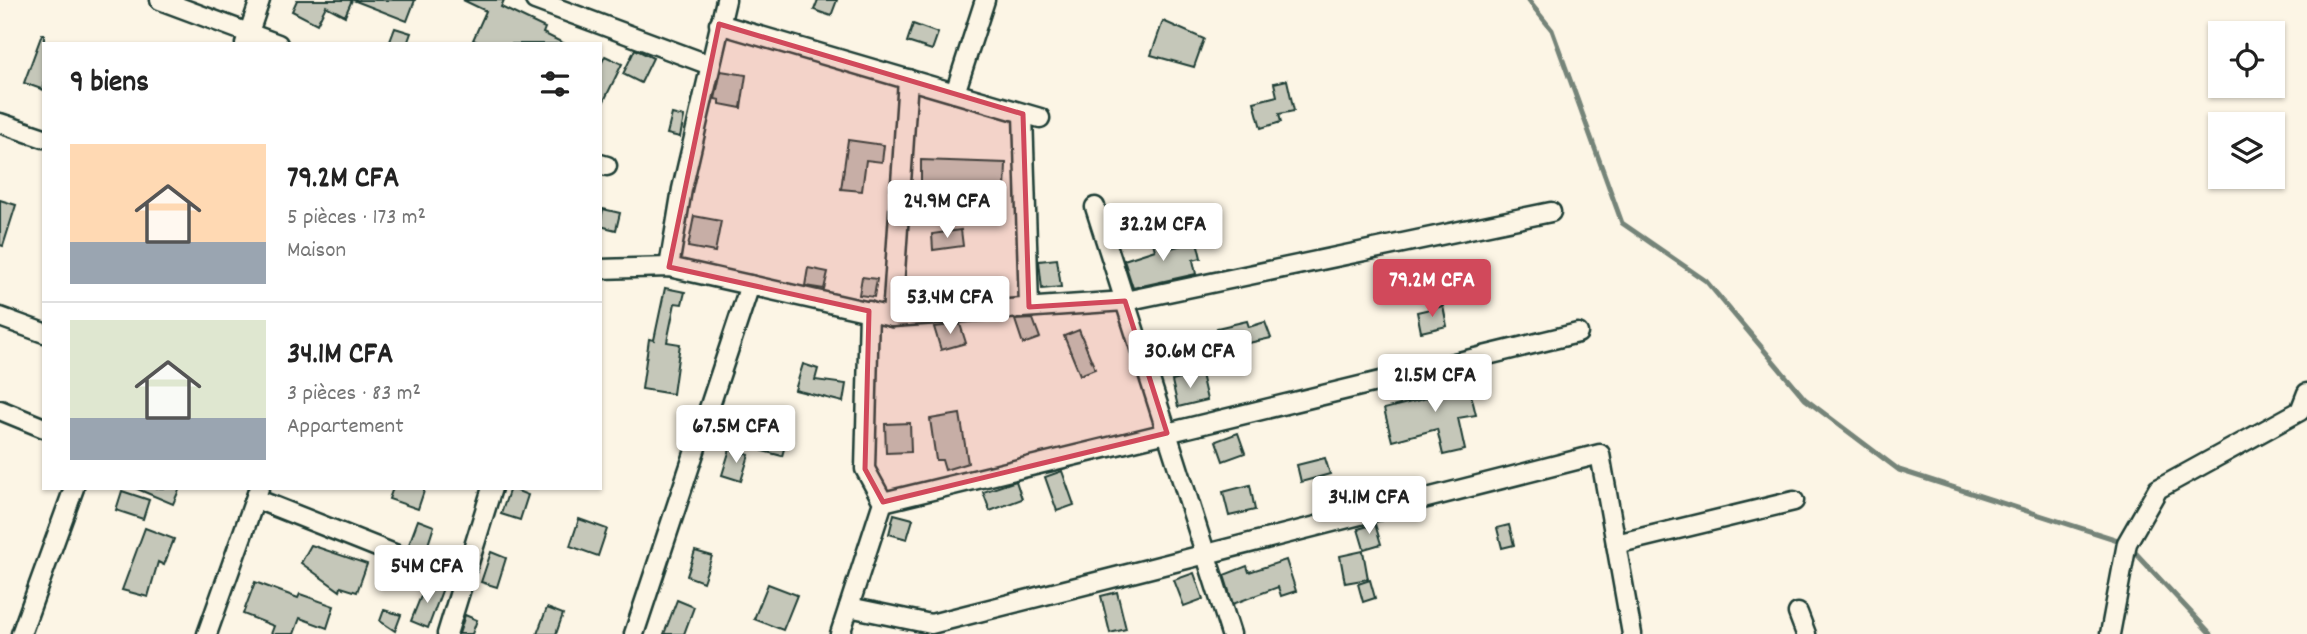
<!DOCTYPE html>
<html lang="fr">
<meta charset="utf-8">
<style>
:root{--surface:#fff;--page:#f6f6f6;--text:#222;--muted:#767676;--line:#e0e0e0;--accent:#d1495b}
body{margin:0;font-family:Dekko,sans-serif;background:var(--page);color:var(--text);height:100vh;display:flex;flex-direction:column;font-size:26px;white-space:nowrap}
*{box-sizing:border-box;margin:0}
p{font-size:23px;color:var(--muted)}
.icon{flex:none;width:38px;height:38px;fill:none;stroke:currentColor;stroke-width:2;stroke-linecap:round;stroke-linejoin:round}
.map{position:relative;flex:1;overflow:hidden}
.sheet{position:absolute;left:42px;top:42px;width:560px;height:448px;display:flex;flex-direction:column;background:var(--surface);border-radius:0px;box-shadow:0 2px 5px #0004}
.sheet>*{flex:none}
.fabs{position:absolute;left:2208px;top:21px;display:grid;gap:14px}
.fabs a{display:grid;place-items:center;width:77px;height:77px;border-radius:0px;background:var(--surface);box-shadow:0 2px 5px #0004;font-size:35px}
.price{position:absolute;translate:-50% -60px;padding:0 16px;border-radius:7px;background:#fff;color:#222;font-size:23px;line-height:46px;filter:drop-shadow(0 2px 4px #0008)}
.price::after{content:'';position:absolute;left:50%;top:42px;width:21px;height:16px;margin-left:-10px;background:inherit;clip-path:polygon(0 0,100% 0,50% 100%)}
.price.current{background:var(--accent);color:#fff}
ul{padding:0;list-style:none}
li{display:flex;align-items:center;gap:21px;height:175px;padding:0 28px}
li+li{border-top:2px solid var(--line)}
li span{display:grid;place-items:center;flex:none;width:196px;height:140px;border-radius:0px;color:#555}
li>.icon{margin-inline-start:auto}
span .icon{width:84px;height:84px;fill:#fffc;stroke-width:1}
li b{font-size:30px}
h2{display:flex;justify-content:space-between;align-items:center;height:84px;padding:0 28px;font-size:30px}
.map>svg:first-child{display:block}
</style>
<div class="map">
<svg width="2307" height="634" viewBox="0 0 2307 634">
<rect width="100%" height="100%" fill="#fcf5e5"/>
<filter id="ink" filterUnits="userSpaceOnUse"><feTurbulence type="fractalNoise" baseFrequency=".0143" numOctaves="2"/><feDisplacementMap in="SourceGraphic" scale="14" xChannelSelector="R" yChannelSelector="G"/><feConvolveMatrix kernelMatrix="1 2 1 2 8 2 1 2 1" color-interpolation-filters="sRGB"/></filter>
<g filter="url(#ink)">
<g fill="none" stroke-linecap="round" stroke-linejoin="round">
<g stroke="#758479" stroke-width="5">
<path d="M1528,0L1552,30L1622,223L1706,281L1805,399L1899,470L2124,542"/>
<path d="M2131,548L2211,634"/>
</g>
</g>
<g fill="#c5c7b9" stroke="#1f3d34" stroke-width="2">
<path d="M297,0H352L345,16L326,6L317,24L292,11Z"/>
<path d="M353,0H415L407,21Z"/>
<path d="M463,0H504L501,7L545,28L543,33L565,44H482L473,40L486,11Z"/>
<path d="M818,0H837L831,16L814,10Z"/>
<path d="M1163,21L1204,39L1194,67L1151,55Z"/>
<path d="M913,24L938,33L932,50L907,42Z"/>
<path d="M395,28L411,33L407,44H389Z"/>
<path d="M42,34H44V90L24,83Z"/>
<path d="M635,49L653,58L641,83L623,74Z"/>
<path d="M605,56L622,64L600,109V66Z"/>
<path d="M721,71L746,75L741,108L720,104V100L715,99Z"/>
<path d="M1287,80L1294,111L1279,114L1281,122L1261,128L1254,102L1277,96L1274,83Z"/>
<path d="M672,114L684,117L680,137L667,134Z"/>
<path d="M848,140L884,145L882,162L866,160L862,191L841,189Z"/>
<path d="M921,160L1006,163L1005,191L921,189Z"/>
<path d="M0,200L16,205L3,246L0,245Z"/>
<path d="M603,209L620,213L616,230L600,226Z"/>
<path d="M694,216L721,221L715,252L688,247Z"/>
<path d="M961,230L963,246L933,250L932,234Z"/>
<path d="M1167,234L1171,248L1197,241L1201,258L1193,260L1196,274L1133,288L1124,260L1155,250L1152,239Z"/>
<path d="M1057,259L1061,287L1042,289L1039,261Z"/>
<path d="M808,268L828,272L824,289L805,286Z"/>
<path d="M862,277L877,279L874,297L859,295Z"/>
<path d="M665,288L685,292L682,304L675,303L667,342L680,344L673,394L642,389L649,339L654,340Z"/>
<path d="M1443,306L1447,326L1421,332L1417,312Z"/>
<path d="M1033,319L1040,338L1023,344L1015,320Z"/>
<path d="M1247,321L1249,327L1265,322L1271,338L1222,349L1217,328Z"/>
<path d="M960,324L966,343L941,350L934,327Z"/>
<path d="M1079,330L1095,369L1080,375L1064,336Z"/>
<path d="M803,364L818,369L815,380L846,384L843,402L795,390Z"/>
<path d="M1201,374L1207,400L1178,407L1172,381Z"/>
<path d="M1466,374L1476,415L1458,418L1465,450L1443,455L1437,429L1392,441L1384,409L1435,396L1432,381Z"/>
<path d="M960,414L968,463L945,470L942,460H936L930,419Z"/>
<path d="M910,423L911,452L886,453L885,424Z"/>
<path d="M769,429L788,435L782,456L763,451Z"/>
<path d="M1238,433L1245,453L1223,461L1216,441Z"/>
<path d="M730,449L749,455L741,481L722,475Z"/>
<path d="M1325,458L1330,474L1301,482L1297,465Z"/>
<path d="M1062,471L1074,505L1057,511L1045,477Z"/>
<path d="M1016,481L1022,499L990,511L983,492Z"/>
<path d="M1250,485L1255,510L1229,516L1223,492Z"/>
<path d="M135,488H180L173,504Z"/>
<path d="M393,488H425L418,509L389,499Z"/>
<path d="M510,488L528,495L520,520L501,514Z"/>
<path d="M122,491L149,500L143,519L116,510Z"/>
<path d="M894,514L913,519L907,539L889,534Z"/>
<path d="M579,519L607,529L598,556L570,546Z"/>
<path d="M418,520L434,526L425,554L408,547Z"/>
<path d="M1375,524L1381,544L1364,549L1358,529Z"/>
<path d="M1509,525L1514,545L1502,548L1497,528Z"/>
<path d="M145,528L174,539L164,565L158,562L148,597L122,590Z"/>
<path d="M311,545L367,564L357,592L341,587L340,591L301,563Z"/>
<path d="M695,551L712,556L703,582L687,576Z"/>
<path d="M1363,551L1368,579L1345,583L1340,556Z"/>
<path d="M491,552L506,558L497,587L481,582Z"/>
<path d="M1286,560L1296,591L1281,596L1278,587L1233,604L1224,575L1247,566L1249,572Z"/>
<path d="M1194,573L1203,599L1184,606L1174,580Z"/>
<path d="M1370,580L1375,598L1363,602L1358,584Z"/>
<path d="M427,581L443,588L428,628L411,621Z"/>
<path d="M255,582L298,598L300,594L334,606L327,628L300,618L294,634H271L274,626L243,614Z"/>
<path d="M768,584L797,595L783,630L754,619Z"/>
<path d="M1117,592L1126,629L1110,633L1101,596Z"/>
<path d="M677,600L694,607L684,634H664Z"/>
<path d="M547,608L563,614L556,634H537Z"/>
<path d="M384,610L401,615L395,631L380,621Z"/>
<path d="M465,615L477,620L472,634H459Z"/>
</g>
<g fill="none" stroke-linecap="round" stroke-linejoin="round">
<defs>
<g id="minor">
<path d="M160,0L278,44"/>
<path d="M535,0L710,65"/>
<path d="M719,24L1040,118"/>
<path d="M245,44L260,0"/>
<path d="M955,93L985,0"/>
<path d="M1023,114L1029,307"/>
<path d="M0,123L44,138"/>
<path d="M600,164L607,166"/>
<path d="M1095,207L1231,634"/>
<path d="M669,267L682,189L726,0"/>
<path d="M600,269L669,267L892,317L1125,301L1551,212"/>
<path d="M0,317L44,333"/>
<path d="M892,317L908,79"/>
<path d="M0,410L44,428"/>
<path d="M256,499L465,582"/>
<path d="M883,502L1578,333"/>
<path d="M1616,544L1794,501"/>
<path d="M849,607L931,624L1600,454L1632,634"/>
<path d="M1798,613L1806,634"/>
<path d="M21,634L74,488"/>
<path d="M207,634L259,488"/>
<path d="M447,634L492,488"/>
<path d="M634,634L750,285"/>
<path d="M840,634L883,502L865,469L869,311"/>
<path d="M2110,634L2127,543L2158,489L2300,411L2307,393"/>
</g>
</defs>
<use href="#minor" stroke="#1f3d34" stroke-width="23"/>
<use href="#minor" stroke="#fcf5e5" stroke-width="18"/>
</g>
</g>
<path fill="#d1495b" fill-opacity="0.2" stroke="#d1495b" stroke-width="5" stroke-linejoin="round" d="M719,24L1023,114L1029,307L1125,301L1167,433L883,502L865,469L869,311L669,267Z"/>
</svg>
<div class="fabs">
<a><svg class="icon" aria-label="locate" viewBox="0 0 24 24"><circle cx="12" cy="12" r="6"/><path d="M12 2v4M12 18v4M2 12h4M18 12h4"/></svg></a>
<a><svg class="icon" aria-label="layers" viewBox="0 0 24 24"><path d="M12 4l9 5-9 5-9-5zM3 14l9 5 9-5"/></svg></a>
</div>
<b class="price" style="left:947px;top:240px">24.9M CFA</b>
<b class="price" style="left:1163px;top:263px">32.2M CFA</b>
<b class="price current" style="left:1432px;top:319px">79.2M CFA</b>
<b class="price" style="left:950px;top:336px">53.4M CFA</b>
<b class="price" style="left:1190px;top:390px">30.6M CFA</b>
<b class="price" style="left:1435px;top:414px">21.5M CFA</b>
<b class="price" style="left:736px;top:465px">67.5M CFA</b>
<b class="price" style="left:1369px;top:536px">34.1M CFA</b>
<b class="price" style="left:427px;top:605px">54M CFA</b>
<section class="sheet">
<h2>9 biens<svg class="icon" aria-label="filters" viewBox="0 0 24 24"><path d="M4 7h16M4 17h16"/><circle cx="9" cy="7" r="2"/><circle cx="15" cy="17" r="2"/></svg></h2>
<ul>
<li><span style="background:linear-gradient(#ffd9b3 70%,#9aa5b1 0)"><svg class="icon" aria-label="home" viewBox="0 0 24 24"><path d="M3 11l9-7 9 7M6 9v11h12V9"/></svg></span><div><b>79.2M CFA</b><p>5 pièces · 173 m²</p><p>Maison</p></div></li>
<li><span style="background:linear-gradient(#dfe7d0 70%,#9aa5b1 0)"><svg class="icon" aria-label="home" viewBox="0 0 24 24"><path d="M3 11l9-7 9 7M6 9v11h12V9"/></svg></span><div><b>34.1M CFA</b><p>3 pièces · 83 m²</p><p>Appartement</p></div></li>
</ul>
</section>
</div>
